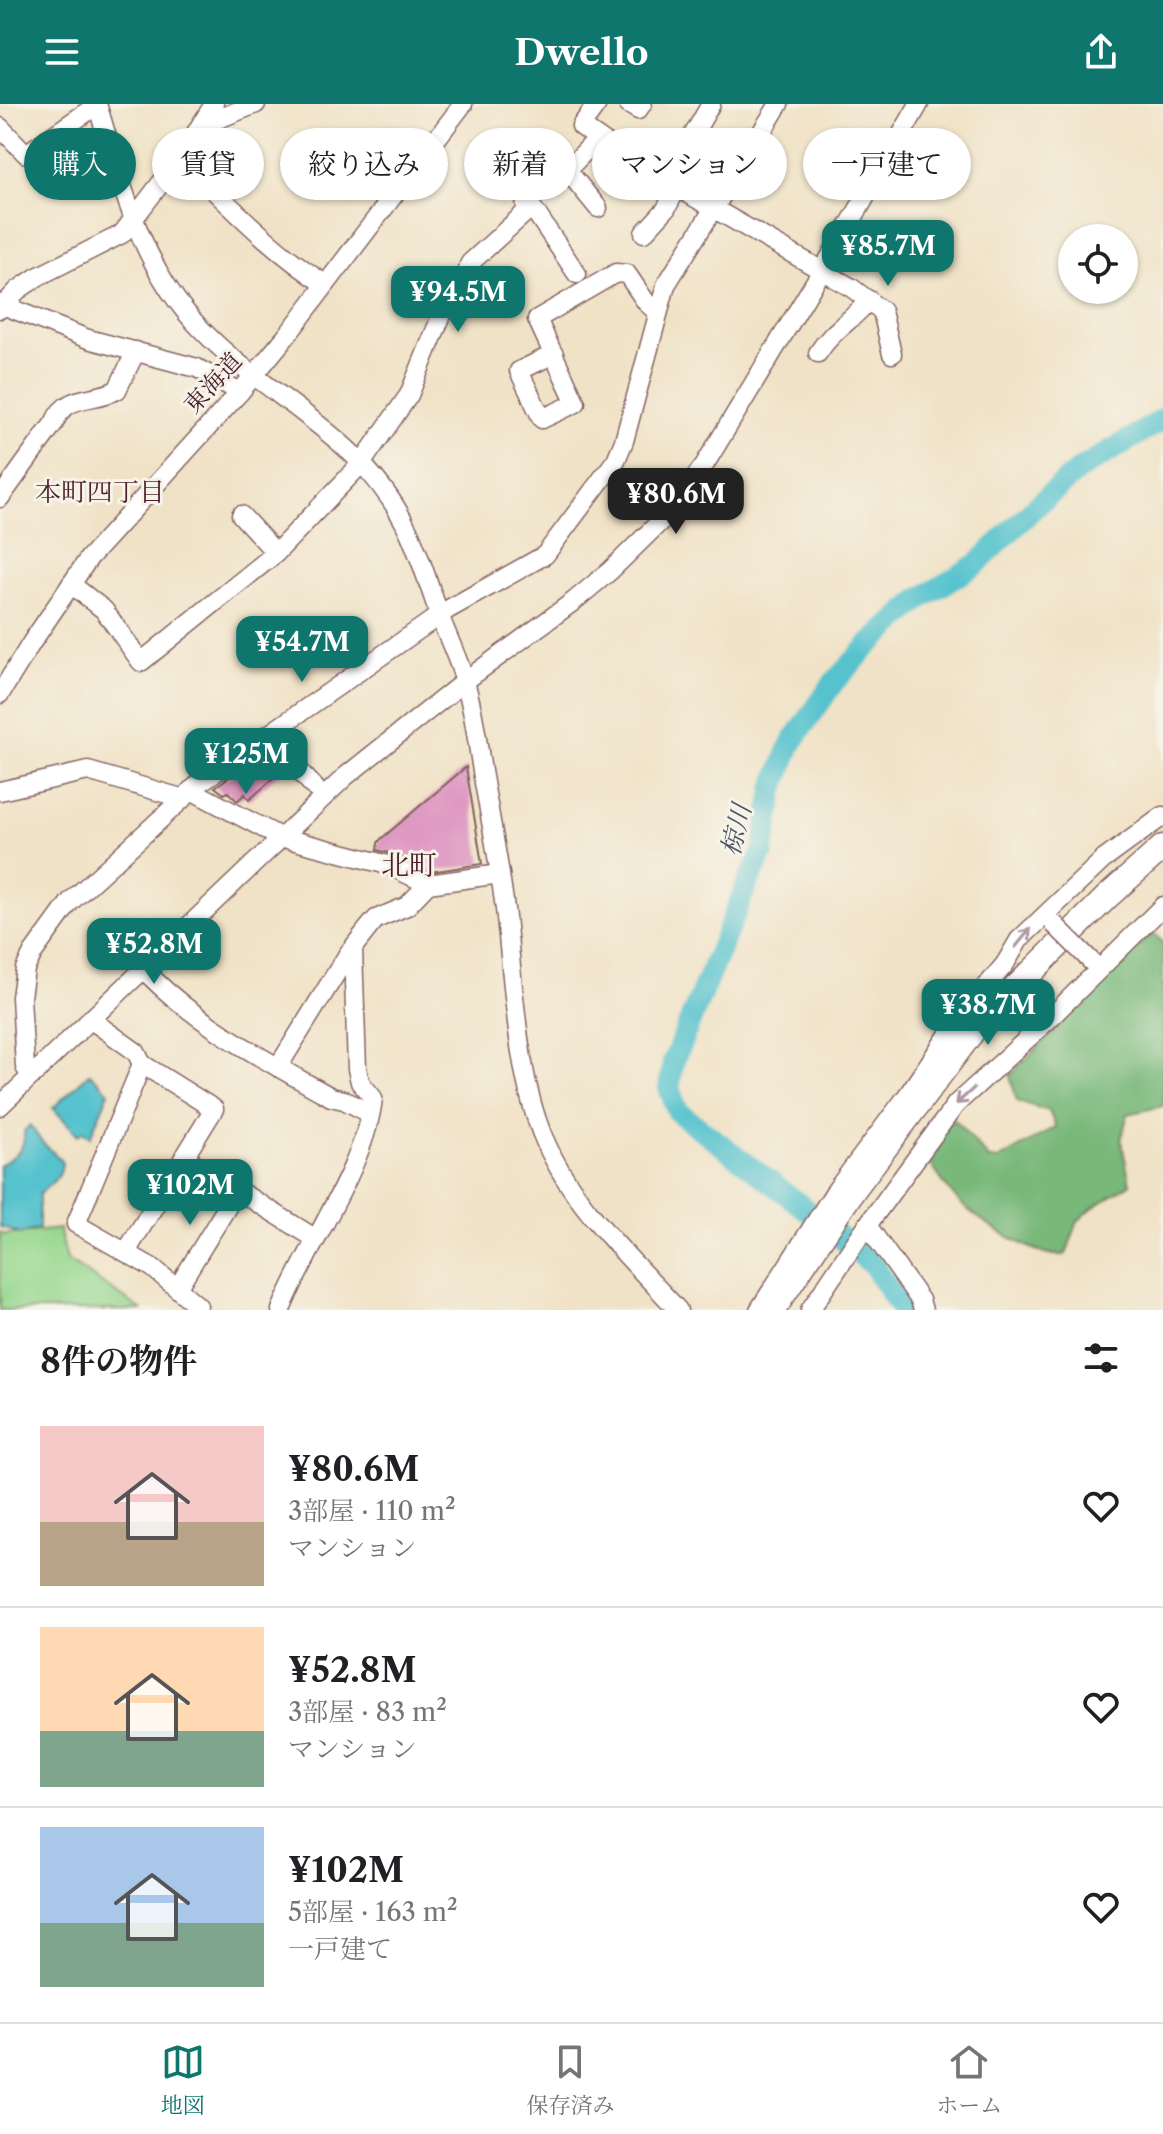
<!DOCTYPE html>
<html lang="ja">
<meta charset="utf-8">
<style>
:root{--surface:#fff;--page:#f6f6f6;--text:#202124;--muted:#757577;--line:#e0e0e0;--accent:#0f766e}
body{margin:0;font-family:"Libre Caslon Text","Noto Serif JP",serif;background:var(--page);color:var(--text);height:100vh;display:flex;flex-direction:column;font-size:30px;white-space:nowrap}
*{box-sizing:border-box;margin:0}
p{font-size:26px;color:var(--muted)}
.icon{flex:none;width:44px;height:44px;fill:none;stroke:currentColor;stroke-width:2;stroke-linecap:round;stroke-linejoin:round}
.map{position:relative;height:1206px;overflow:hidden}
.side{display:flex;flex-direction:column;background:var(--surface);flex:1}
.side>*{flex:none}
.banner{position:absolute;left:24px;top:24px;width:1116px;height:72px;display:flex;gap:16px}
.tools{position:absolute;left:1058px;top:120px;display:grid;gap:16px}
.tools a{display:grid;place-items:center;width:80px;height:80px;border-radius:50%;background:var(--surface);box-shadow:0 2px 6px #0004;font-size:40px}
.price{position:absolute;translate:-50% -68px;padding:0 18px;border-radius:16px;background:var(--accent);color:#fff;font-size:26px;line-height:52px;filter:drop-shadow(0 2px 4px #0008)}
.price::after{content:'';position:absolute;left:50%;top:48px;width:24px;height:18px;margin-left:-12px;background:inherit;clip-path:polygon(0 0,100% 0,50% 100%)}
.price.current{background:#222;color:#fff}
ul{padding:0;list-style:none}
li{display:flex;align-items:center;gap:24px;height:200px;padding:0 40px}
li+li{border-top:2px solid var(--line)}
li span{display:grid;place-items:center;flex:none;width:224px;height:160px;border-radius:0px;color:#555}
li>.icon{margin-inline-start:auto}
span .icon{width:96px;height:96px;fill:#fffc;stroke-width:1}
li b{font-size:34px}
h2{display:flex;justify-content:space-between;align-items:center;height:96px;padding:0 40px;font-size:34px}
.tag{padding:0 28px;border-radius:36px;background:var(--surface);box-shadow:0 2px 6px #0004;font-size:28px;line-height:72px}
.tag.current{background:var(--accent);color:#fff}
header{display:flex;justify-content:space-between;align-items:center;height:104px;padding:0 40px;background:var(--accent);color:#fff;font-size:36px;font-weight:800}
.dock{display:flex;justify-content:space-around;align-items:center;height:112px;border-top:2px solid var(--line);background:var(--surface);font-size:22px;color:var(--muted)}
.dock a{display:grid;justify-items:center;gap:4px}
.dock .current{color:var(--accent)}
.map>svg:first-child{display:block}
</style>
<header><svg class="icon" aria-label="menu" viewBox="0 0 24 24"><path d="M4 6h16M4 12h16M4 18h16"/></svg>Dwello<svg class="icon" aria-label="share" viewBox="0 0 24 24"><path d="M12 15V3M7 8l5-5 5 5M5 13v7h14v-7"/></svg></header>
<div class="map">
<svg width="1163" height="1206" viewBox="0 0 1163 1206">
<rect width="100%" height="100%" fill="#f7f3e8"/>
<filter id="ink" filterUnits="userSpaceOnUse"><feTurbulence type="fractalNoise" baseFrequency=".0125" numOctaves="2"/><feDisplacementMap in="SourceGraphic" scale="16" xChannelSelector="R" yChannelSelector="G"/><feConvolveMatrix kernelMatrix="1 2 1 2 8 2 1 2 1" color-interpolation-filters="sRGB"/></filter>
<filter id="wash" filterUnits="userSpaceOnUse"><feTurbulence type="fractalNoise" baseFrequency=".006" numOctaves="4" result="noise"/><feDisplacementMap in="SourceGraphic" scale="32" xChannelSelector="R" yChannelSelector="G"/><feGaussianBlur stdDeviation="1.8" result="paint"/><feColorMatrix in="noise" values="0 0 0 0 0 0 0 0 0 0 0 0 0 0 0 0 0 1.4 0 .05"/><feComposite in="paint" operator="in"/></filter>
<g filter="url(#wash)">
<rect width="100%" height="100%" fill="#f0e2c6"/>
<path fill="#96d78e" stroke="#707b5c" stroke-width="2" d="M59,1125L67,1156L142,1206H0V1128L5,1131Z"/>
<path fill="#78b879" stroke="#616c52" stroke-width="2" d="M1153,828L1163,839V1002L1128,1010L1121,1035L1130,1080L1091,1105L1078,1117L1066,1150C1043,1158 985,1120 966,1104C952,1093 941,1074 930,1060L933,1035L954,1015L989,1055L998,1056L1056,1023L1049,1007L1017,997L1010,971Z"/>
<g fill="#55c2ce" stroke="#50707c" stroke-width="2">
<path d="M90,969L109,988L90,1033L83,1027L78,1031L53,1004Z"/>
<path d="M30,1021L41,1037L62,1057C62,1074 50,1080 39,1090V1125L20,1130L0,1123V1061C15,1052 26,1046 24,1027Z"/>
</g>
<g fill="none" stroke-linecap="round" stroke-linejoin="round">
<path stroke="#55c2ce" stroke-width="22" d="M902,1206L874,1162L806,1105L678,1008L669,984L673,958L748,778L763,749L774,685L791,640L834,578L868,542L920,495L977,460L1034,404L1080,365L1163,315"/>
</g>
<g id="blocks">
<g fill="#de97c1">
<path d="M265,648L283,666L249,696L245,690L237,697L228,688L224,690L215,683Z"/>
<path d="M466,663L482,760L430,768L393,750L377,746L378,739L381,735Z"/>
</g>
</g>
</g>
<g filter="url(#ink)">
<use href="#blocks" fill-opacity="0" stroke="#846361" stroke-width="2"/>
<g fill="none" stroke-linecap="round" stroke-linejoin="round">
<defs>
<g id="minor">
<path d="M97,0C122,80 140,163 201,225C269,296 364,331 409,428C421,455 430,484 440,513C448,534 459,556 465,578C474,606 477,637 482,667C490,713 499,758 505,805C514,877 516,972 545,1037C574,1103 630,1154 678,1206"/>
<path d="M597,0L581,22L633,58L852,184L882,207L892,250"/>
<path d="M628,0L638,6L642,0"/>
<path d="M200,22L256,0"/>
<path d="M0,23L26,50L97,1"/>
<path d="M597,35L567,66L598,104"/>
<path d="M689,38L711,0"/>
<path d="M180,54C226,97 271,146 325,180"/>
<path d="M526,94L577,170"/>
<path d="M644,129L666,105L677,84"/>
<path d="M0,200L88,235L197,264L240,288"/>
<path d="M0,205L18,186L37,173L122,130L180,54L214,0"/>
<path d="M818,249C833,225 852,217 869,196"/>
<path d="M554,250L519,267L542,315L576,299L537,215L616,169L627,170L646,198L658,209"/>
<path d="M0,394L54,319C66,289 93,298 117,286L136,247"/>
<path d="M241,411L276,449"/>
<path d="M71,480L104,506L141,558L276,449L361,360L409,291L445,203L459,186L470,159L526,108L525,92L567,66"/>
<path d="M0,590L32,538L89,454L240,288L289,229L463,0"/>
<path d="M267,632L316,685"/>
<path d="M191,686L280,733L388,761L428,780L500,770"/>
<path d="M0,687L88,667L181,694"/>
<path d="M150,872C201,923 269,958 331,993L344,996L369,1009"/>
<path d="M90,915L136,948L142,960L214,1005L126,1148"/>
<path d="M142,960L76,1120L153,1164L198,1202"/>
<path d="M278,963L348,850L370,822L376,815L407,802L428,780"/>
<path d="M31,972L25,963L21,893L25,865L33,849L70,798L202,677L447,506L545,451L616,356L624,337L666,181L779,0"/>
<path d="M0,1002L346,672L465,577L574,497L610,467L668,410L705,360L844,130L919,0"/>
<path d="M184,1053L316,1135"/>
<path d="M867,1121L920,1196L923,1206"/>
<path d="M178,1183L238,1085"/>
<path d="M281,1206C307,1141 366,1062 373,994L360,978L357,965L353,845"/>
<path d="M759,1206L834,1089L907,992L957,918L1005,860L1019,836L1103,756L1163,712"/>
<path d="M810,1206L863,1127L956,1000L1048,916L1163,802"/>
</g>
<path id="highway" d="M773,1206L854,1085L976,923L1107,793L1163,743"/>
</defs>
<use href="#minor" stroke="#846361" stroke-width="21"/>
<use href="#highway" stroke="#846361" stroke-width="27"/>
<use href="#minor" stroke="#fff" stroke-width="18"/>
<use href="#highway" stroke="#fff" stroke-width="24"/>
<defs>
<path id="minor-bridge" d="M1054,820L1093,859"/>
</defs>
<use href="#minor-bridge" stroke="#846361" stroke-width="21" stroke-linecap="butt"/>
<use href="#minor-bridge" stroke="#fff" stroke-width="18"/>
</g>
<defs><path id="oneway-shaft" d="M-6 0H5M1.5-3L5.5 0L1.5 3" fill="none" stroke-width="1.6" stroke-linecap="round" stroke-linejoin="round" transform="scale(2)"/></defs>
<g stroke="#ae9aa0">
<use href="#oneway-shaft" transform="translate(1023 834) rotate(-51)"/>
<use href="#oneway-shaft" transform="translate(965 992) rotate(138)"/>
</g>
</g>
<g text-anchor="middle" stroke-width="6" stroke-linejoin="round" paint-order="stroke">
<g font-size="24" fill="#4a1f2b" stroke="#f7f3e8">
<text transform="translate(213 279) rotate(-48)" y="8">東海道</text>
</g>
<g font-size="26" fill="#4a1f2b" stroke="#f7f3e8">
<text x="100" y="397">本町四丁目</text>
</g>
<g font-size="26" font-style="italic" fill="#4e5864" stroke="#f7f3e8">
<text transform="translate(736 726) rotate(-76)" y="9">椋川</text>
</g>
<g font-size="28" fill="#4a1f2b" stroke="#f7f3e8">
<text x="409" y="771">北町</text>
</g>
</g>
</svg>
<div class="tools">
<a><svg class="icon" aria-label="locate" viewBox="0 0 24 24"><circle cx="12" cy="12" r="6"/><path d="M12 2v4M12 18v4M2 12h4M18 12h4"/></svg></a>
</div>
<b class="price" style="left:888px;top:184px">¥85.7M</b>
<b class="price" style="left:458px;top:230px">¥94.5M</b>
<b class="price current" style="left:676px;top:432px">¥80.6M</b>
<b class="price" style="left:302px;top:580px">¥54.7M</b>
<b class="price" style="left:246px;top:692px">¥125M</b>
<b class="price" style="left:154px;top:882px">¥52.8M</b>
<b class="price" style="left:988px;top:943px">¥38.7M</b>
<b class="price" style="left:190px;top:1123px">¥102M</b>
<div class="banner">
<a class="tag current">購入</a>
<a class="tag">賃貸</a>
<a class="tag">絞り込み</a>
<a class="tag">新着</a>
<a class="tag">マンション</a>
<a class="tag">一戸建て</a>
</div>
</div>
<section class="side">
<h2>8件の物件<svg class="icon" aria-label="filters" viewBox="0 0 24 24"><path d="M4 7h16M4 17h16"/><circle cx="9" cy="7" r="2"/><circle cx="15" cy="17" r="2"/></svg></h2>
<ul>
<li><span style="background:linear-gradient(#f6c9c9 60%,#b9a48a 0)"><svg class="icon" aria-label="home" viewBox="0 0 24 24"><path d="M3 11l9-7 9 7M6 9v11h12V9"/></svg></span><div><b>¥80.6M</b><p>3部屋 · 110 m²</p><p>マンション</p></div><svg class="icon" aria-label="heart" viewBox="0 0 24 24"><path d="M12 20l-8-8c-3-5 5-10 8-4 3-6 11-1 8 4z"/></svg></li>
<li><span style="background:linear-gradient(#ffd9b3 65%,#7fa58c 0)"><svg class="icon" aria-label="home" viewBox="0 0 24 24"><path d="M3 11l9-7 9 7M6 9v11h12V9"/></svg></span><div><b>¥52.8M</b><p>3部屋 · 83 m²</p><p>マンション</p></div><svg class="icon" aria-label="heart" viewBox="0 0 24 24"><path d="M12 20l-8-8c-3-5 5-10 8-4 3-6 11-1 8 4z"/></svg></li>
<li><span style="background:linear-gradient(#a9c7e8 60%,#7fa58c 0)"><svg class="icon" aria-label="home" viewBox="0 0 24 24"><path d="M3 11l9-7 9 7M6 9v11h12V9"/></svg></span><div><b>¥102M</b><p>5部屋 · 163 m²</p><p>一戸建て</p></div><svg class="icon" aria-label="heart" viewBox="0 0 24 24"><path d="M12 20l-8-8c-3-5 5-10 8-4 3-6 11-1 8 4z"/></svg></li>
</ul>
</section>
<nav class="dock">
<a class="current"><svg class="icon" aria-label="map" viewBox="0 0 24 24"><path d="M3 6l6-2 6 2 6-2v14l-6 2-6-2-6 2zM9 4v14M15 6v14"/></svg>地図</a>
<a><svg class="icon" aria-label="saved" viewBox="0 0 24 24"><path d="M7 4h10v16l-5-4-5 4z"/></svg>保存済み</a>
<a><svg class="icon" aria-label="home" viewBox="0 0 24 24"><path d="M3 11l9-7 9 7M6 9v11h12V9"/></svg>ホーム</a>
</nav>
